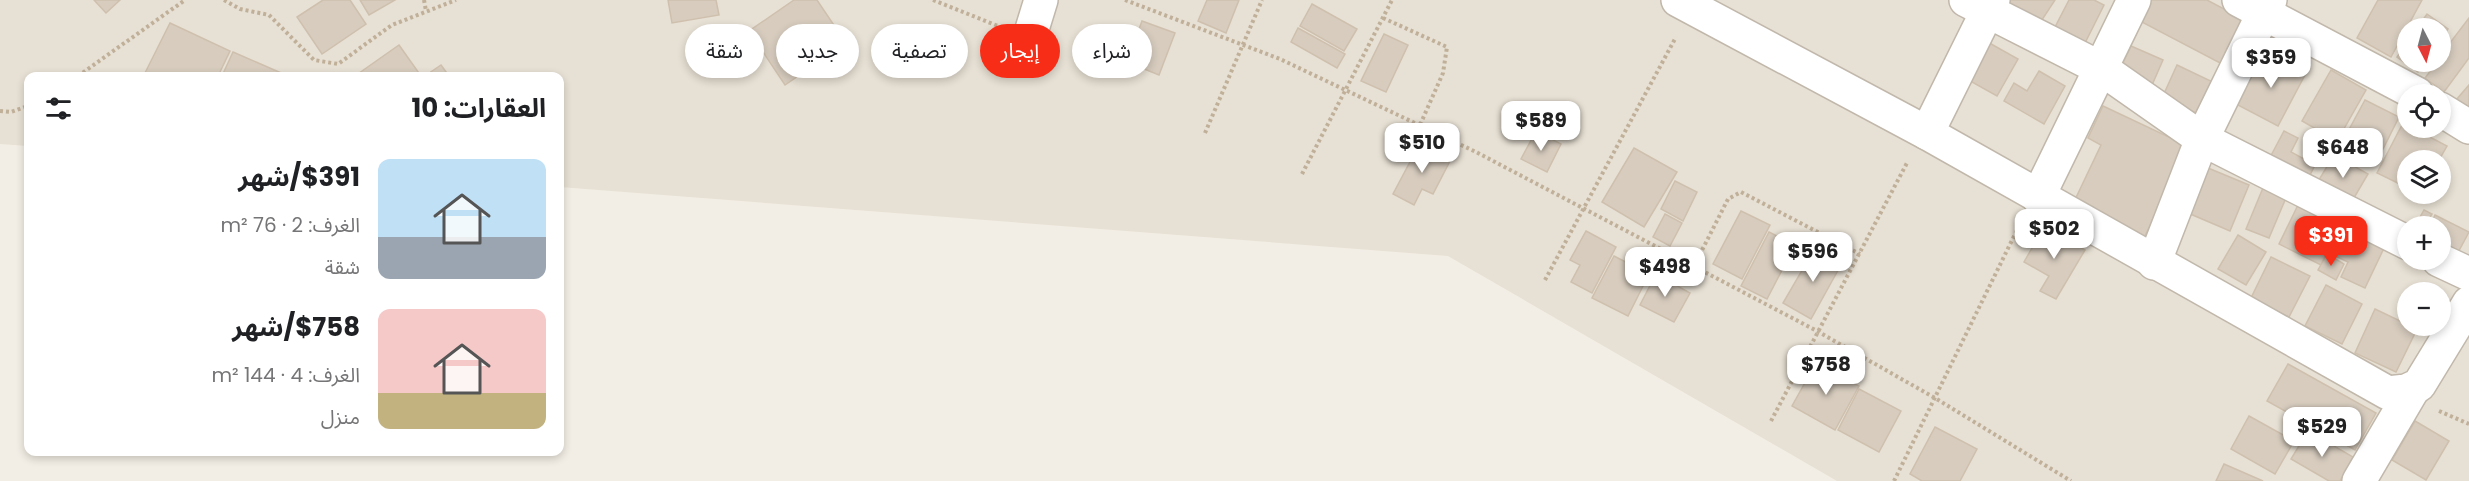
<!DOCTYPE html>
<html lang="ar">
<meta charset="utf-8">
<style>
:root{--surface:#fff;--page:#f2f2f2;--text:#202124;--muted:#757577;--accent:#f82d17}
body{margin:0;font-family:Poppins,"Noto Sans Arabic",sans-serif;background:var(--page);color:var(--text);direction:rtl;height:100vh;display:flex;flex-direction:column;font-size:22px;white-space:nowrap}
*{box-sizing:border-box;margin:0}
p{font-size:20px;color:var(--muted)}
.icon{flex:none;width:33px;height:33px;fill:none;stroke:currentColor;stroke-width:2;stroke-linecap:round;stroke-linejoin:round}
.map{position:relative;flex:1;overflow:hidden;direction:ltr}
.side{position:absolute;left:24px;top:72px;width:540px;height:384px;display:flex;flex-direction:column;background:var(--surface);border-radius:12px;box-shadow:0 3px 9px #0003;direction:rtl}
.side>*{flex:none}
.hud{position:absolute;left:582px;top:24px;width:570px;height:54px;direction:rtl;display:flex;gap:12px}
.needle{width:39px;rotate:174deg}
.fabs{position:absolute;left:2397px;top:18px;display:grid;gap:12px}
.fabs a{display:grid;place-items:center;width:54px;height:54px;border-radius:50%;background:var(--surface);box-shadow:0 3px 9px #0003;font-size:30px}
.price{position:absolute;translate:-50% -51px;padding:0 14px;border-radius:12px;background:#fff;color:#222;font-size:20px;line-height:39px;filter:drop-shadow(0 2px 3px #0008)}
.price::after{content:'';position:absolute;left:50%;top:36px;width:18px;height:14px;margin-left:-9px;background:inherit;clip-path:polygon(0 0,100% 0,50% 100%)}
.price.on{background:var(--accent);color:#fff}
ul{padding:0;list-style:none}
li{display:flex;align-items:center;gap:18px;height:150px;padding:0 18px}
li span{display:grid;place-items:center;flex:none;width:168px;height:120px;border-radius:12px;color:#555}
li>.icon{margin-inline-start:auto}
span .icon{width:72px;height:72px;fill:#fffc;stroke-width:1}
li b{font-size:26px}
h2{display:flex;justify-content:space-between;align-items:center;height:72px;padding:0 18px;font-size:26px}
.chip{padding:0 21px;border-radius:27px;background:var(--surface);box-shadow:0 3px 9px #0003;font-size:21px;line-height:54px}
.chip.on{background:var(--accent);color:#fff}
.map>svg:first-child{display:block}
</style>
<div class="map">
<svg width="2469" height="481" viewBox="0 0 2469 481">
<rect width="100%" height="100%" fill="#f3eee5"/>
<path fill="#e7e0d4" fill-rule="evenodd" d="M0,0H2469V481H1837L1448,256L560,187V76H28V146L0,144ZM2408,28H2440V62H2408ZM2408,94H2440V128H2408ZM2408,160H2440V194H2408ZM2408,226H2440V260H2408ZM2408,292H2440V326H2408Z"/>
<g fill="#d7ccbe" stroke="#cfc0ae" stroke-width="1.5">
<path d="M94,0H120L106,13Z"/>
<path d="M323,0H350L366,24L322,54L297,17Z"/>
<path d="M360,0H395L369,15Z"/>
<path d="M668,0H716L719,15L672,23Z"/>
<path d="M794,0H817L846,43L785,85L749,31Z"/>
<path d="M1207,0H1239L1226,33L1198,21Z"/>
<path d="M1998,0H2055L2036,29Z"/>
<path d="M2069,0H2094L2104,5L2083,47L2053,31Z"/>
<path d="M2148,0H2207L2245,20L2222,64L2138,20Z"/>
<path d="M2378,0H2422L2391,57L2357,38Z"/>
<path d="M1312,4L1357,29L1344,51L1300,26Z"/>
<path d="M2427,14L2448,29L2440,40V28H2417Z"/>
<path d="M2469,18V58L2444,92L2425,78L2437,62H2440V56Z"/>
<path d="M1142,21L1175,33L1159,75L1127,62Z"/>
<path d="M170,23L230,51L218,76L144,75Z"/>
<path d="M1298,28L1345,54L1337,68L1291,42Z"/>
<path d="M1384,34L1408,45L1386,92L1361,81Z"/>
<path d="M1984,40L2018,59L1997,96L1963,77Z"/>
<path d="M2408,42V62H2426L2418,72L2397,57Z"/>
<path d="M399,45L421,76H355Z"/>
<path d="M2131,46L2163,60L2152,85L2119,71Z"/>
<path d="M233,52L288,76H222Z"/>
<path d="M2264,52L2306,73L2278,126L2236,104Z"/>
<path d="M441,65L449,76H425Z"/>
<path d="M2177,65L2217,84L2203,116L2162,98Z"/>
<path d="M2331,70L2366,90L2337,141L2302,121Z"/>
<path d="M2039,71L2065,86L2044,124L2004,101L2014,83L2027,91Z"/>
<path d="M2469,85V111L2456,100Z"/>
<path d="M2365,100L2399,117L2380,155L2345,137Z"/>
<path d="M2103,106L2188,146L2144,238L2073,204L2101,145L2088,138Z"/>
<path d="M2403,123L2447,146L2439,160H2408V188L2377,173Z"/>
<path d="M1536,131L1561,144L1547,172L1521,159Z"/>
<path d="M2284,131L2298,138L2291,152L2315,165L2305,185L2266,165Z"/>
<path d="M1420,143L1451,159L1433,194L1422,189L1414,205L1393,194Z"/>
<path d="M1634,148L1677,172L1644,227L1602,202Z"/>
<path d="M2334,155L2368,174L2351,203L2317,183Z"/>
<path d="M2208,168L2249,185L2230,231L2188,213Z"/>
<path d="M1675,181L1697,192L1683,221L1661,209Z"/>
<path d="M2265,183L2288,193L2269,238L2246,229Z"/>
<path d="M2298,205L2340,225L2321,265L2279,244Z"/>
<path d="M2424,210L2432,214L2424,226H2415Z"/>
<path d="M1741,211L1770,225L1742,279L1713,264Z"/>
<path d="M1665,214L1682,223L1670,246L1653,237Z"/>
<path d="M2435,215L2469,232L2454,260L2440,253V226H2430Z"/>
<path d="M2044,227L2085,250L2056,299L2040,291L2049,276L2024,262Z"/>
<path d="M2346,228L2385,246L2365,288L2341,277L2348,262L2333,255Z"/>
<path d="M1586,231L1616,247L1592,293L1571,282L1580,265L1570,260Z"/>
<path d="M1769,232L1795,245L1767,299L1741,286Z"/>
<path d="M2238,235L2266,252L2246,285L2218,269Z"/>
<path d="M1815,248L1842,263L1811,319L1783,303Z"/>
<path d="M2327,254L2344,264L2336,280L2318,270Z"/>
<path d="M1614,256L1649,274L1628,316L1592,298Z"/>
<path d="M2271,257L2310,276L2289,317L2251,298Z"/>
<path d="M1656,274L1690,293L1674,322L1640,305Z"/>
<path d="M2326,285L2362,304L2342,344L2305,326Z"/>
<path d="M2375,309L2417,329L2396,372L2355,353Z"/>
<path d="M1816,363L1859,386L1835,430L1792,406Z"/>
<path d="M2288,364L2376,413L2355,450L2267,401Z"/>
<path d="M1859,389L1901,411L1879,452L1838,430Z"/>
<path d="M2249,416L2294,441L2275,474L2231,449Z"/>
<path d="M2415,421L2449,441L2426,480L2392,460Z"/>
<path d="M1935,427L1977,449L1960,481H1922L1910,474Z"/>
<path d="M2308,431L2353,457L2340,481H2329L2291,459Z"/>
<path d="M2224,464L2263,481H2216Z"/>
</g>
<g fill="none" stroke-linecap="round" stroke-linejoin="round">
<defs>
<g id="minor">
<path d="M1678,0L1927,133L2388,393L2406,391L2419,385L2469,303"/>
<path d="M1966,0L2102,69L2202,139L2408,243"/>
<path d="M2239,0L2417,94"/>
<path d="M1025,52L1041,0"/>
<path d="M2440,109L2469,127"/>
<path d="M1927,133L1993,0"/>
<path d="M2038,197L2134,0"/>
<path d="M2439,260L2469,274"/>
<path d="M2154,263L2202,139L2270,0"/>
<path d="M2359,481L2413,389"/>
</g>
</defs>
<use href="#minor" stroke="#c1b8ab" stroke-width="36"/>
<g stroke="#c0b099" stroke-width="4" stroke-dasharray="3 3" stroke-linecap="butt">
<path d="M224,0L240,9L269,15L314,60L338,64L392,25L456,0"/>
<path d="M424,0L426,11"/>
<path d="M933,0L998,26"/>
<path d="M1125,0L1280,59L1476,152L1817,331L1935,398L2071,481"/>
<path d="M1383,18L1447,47L1443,73L1420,125"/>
<path d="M78,76L185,0"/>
<path d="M0,111L11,112L28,106"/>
<path d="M1205,133L1262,0"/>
<path d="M1302,174L1392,0"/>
<path d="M1694,266L1728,199L1741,192L1860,254"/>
<path d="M1545,280L1676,37"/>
<path d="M2439,411L2469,424"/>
<path d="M1771,421L1908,161"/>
<path d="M1894,481L2019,226"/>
</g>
<use href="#minor" stroke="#fff" stroke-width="33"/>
</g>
</svg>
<div class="fabs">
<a><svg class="needle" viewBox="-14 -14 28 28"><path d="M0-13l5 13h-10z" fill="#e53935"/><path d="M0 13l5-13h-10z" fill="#757577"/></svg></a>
<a><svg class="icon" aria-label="locate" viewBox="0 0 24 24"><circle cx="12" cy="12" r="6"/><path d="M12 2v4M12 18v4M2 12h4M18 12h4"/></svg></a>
<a><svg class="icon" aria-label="layers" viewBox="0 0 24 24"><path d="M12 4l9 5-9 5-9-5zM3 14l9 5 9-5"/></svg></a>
<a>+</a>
<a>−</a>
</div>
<b class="price" style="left:2271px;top:89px">$359</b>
<b class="price" style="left:1541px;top:152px">$589</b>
<b class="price" style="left:1422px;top:174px">$510</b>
<b class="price" style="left:2343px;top:179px">$648</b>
<b class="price" style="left:2054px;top:260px">$502</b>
<b class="price on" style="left:2331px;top:267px">$391</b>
<b class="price" style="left:1813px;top:283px">$596</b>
<b class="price" style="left:1665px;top:298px">$498</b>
<b class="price" style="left:1826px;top:396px">$758</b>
<b class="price" style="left:2322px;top:458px">$529</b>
<div class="hud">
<a class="chip">شراء</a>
<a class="chip on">إيجار</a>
<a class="chip">تصفية</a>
<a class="chip">جديد</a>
<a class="chip">شقة</a>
</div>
<section class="side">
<h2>العقارات: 10<svg class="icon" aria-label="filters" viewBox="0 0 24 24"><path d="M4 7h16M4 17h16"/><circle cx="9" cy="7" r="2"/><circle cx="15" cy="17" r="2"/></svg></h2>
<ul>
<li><span style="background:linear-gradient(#bfe0f5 65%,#9aa5b1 0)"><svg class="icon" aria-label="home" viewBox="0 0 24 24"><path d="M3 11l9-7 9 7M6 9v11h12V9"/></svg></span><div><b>$391/شهر</b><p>الغرف: 2 · 76 m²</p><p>شقة</p></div></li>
<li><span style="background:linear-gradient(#f6c9c9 70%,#c2b280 0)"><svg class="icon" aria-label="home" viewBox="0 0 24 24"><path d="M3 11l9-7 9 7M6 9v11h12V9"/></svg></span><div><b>$758/شهر</b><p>الغرف: 4 · 144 m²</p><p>منزل</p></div></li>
</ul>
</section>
</div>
